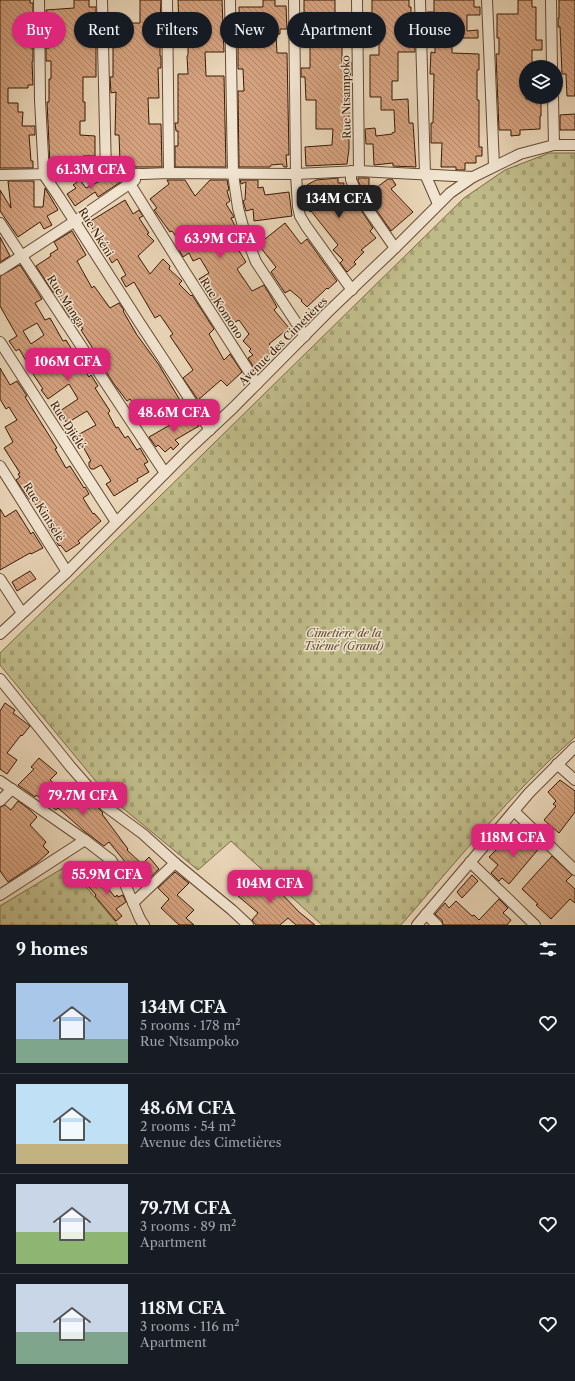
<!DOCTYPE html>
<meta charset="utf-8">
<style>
:root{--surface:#171b24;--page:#20242c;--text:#f1f3f6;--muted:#9ea1a6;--line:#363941;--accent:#db2777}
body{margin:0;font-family:"Libre Caslon Text",serif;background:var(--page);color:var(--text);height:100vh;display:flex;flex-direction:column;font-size:15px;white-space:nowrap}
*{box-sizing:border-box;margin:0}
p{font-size:13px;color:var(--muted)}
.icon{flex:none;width:22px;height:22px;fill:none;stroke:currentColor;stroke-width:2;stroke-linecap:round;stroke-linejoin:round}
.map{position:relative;height:925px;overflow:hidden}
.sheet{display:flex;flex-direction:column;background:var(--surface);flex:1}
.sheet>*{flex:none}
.banner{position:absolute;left:12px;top:12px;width:551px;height:36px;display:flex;gap:8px}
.buttons{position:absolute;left:519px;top:60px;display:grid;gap:8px}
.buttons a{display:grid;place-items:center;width:44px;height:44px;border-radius:50%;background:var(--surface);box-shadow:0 1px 3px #0004;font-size:20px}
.price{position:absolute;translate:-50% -34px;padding:0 9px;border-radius:8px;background:var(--accent);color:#fff;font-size:13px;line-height:26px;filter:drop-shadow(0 1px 2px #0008)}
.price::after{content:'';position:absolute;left:50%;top:24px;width:12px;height:9px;margin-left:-6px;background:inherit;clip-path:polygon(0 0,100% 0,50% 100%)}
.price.on{background:#222;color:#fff}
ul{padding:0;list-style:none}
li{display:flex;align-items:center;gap:12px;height:100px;padding:0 16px}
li+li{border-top:1px solid var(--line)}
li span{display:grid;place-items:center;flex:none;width:112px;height:80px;border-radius:0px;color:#555}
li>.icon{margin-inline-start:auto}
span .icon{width:48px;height:48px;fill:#fffc;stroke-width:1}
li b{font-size:17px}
h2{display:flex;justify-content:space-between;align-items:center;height:48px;padding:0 16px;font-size:17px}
.pill{padding:0 14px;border-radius:18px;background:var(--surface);box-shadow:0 1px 3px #0004;font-size:14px;line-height:36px}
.pill.on{background:var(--accent);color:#fff}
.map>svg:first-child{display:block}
</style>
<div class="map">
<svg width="575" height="925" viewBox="0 0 575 925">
<defs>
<pattern id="cemetery-stones" width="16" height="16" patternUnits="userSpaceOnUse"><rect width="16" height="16" fill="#bfbb89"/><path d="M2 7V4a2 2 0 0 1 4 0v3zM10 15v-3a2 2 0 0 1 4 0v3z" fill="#a5a075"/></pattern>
<pattern id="building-back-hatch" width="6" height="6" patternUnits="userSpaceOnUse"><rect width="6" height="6" fill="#d5a27f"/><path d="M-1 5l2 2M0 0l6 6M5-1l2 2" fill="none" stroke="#ae8366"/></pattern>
</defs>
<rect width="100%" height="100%" fill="#e9d5b7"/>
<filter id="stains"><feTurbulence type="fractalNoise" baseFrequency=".005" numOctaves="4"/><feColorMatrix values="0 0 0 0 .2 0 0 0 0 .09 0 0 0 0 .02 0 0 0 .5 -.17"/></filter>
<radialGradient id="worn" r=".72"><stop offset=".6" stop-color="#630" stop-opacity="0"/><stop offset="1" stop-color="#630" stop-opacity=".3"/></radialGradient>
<g fill="url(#cemetery-stones)" stroke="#7c6b47">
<path d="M549,153H575V737C511,793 457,861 401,925H322L231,841L198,870L108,796L0,665V653L464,198L505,170Z"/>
<path d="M68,865L118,925H0V906Z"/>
</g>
<g fill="url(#building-back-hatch)" stroke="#391b05" fill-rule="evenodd">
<path d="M0,0H30V3H33V30H30L31,48H33V61L32,62L33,85H28V88H8V103H18V112H23L22,126H35V135H29L31,161H33V168H0Z"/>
<path d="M74,0H89V7H96V77H83V102H85V121H80V135L95,136V156H83V167H74V165H50L47,102H49V79H51V61H46V48H49V29H46V10L74,8Z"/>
<path d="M140,0H161L160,22H156L155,42H160V56H161V68H158L159,98H148L149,124H161L162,167H124L120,161L119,135H115L116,92L111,93L110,77H113V43H109V21H124V23H140Z"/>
<path d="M178,0H222L224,52H205L206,76H224L226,167H175V146H178V131H176L175,123H178V74H188L187,56L188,55V28H179Z"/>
<path d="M263,0H275V6H286L287,29H280V34H276L277,53H287L289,155H286L287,167H284L282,164L271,165L270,167H239L238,91H244L243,69H238V40H240L239,7H263Z"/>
<path d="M304,0H335V34H351V44H342V62H351L350,96L349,102V149L347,164L306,166L305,147L332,145L333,129H316V100H306L305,77H301V68H310V46H302V33H314V31H319V13H304Z"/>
<path d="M372,0H409V7H411V29H414L415,52H398V81H392V100L408,99L409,123H413L416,167L393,166V163L374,165L373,144H366L365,129L375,128L376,136L392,134V133L395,132L394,110H381V97H370V55H379V38H365V29H372Z"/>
<path d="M434,0H474V7H480V15H467V31L478,30V38H452V53L479,54V70H477V100H479V147H482V156H476V163H465V170H456V167H441L442,143H431V123H433L434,74H430L431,52L435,53V30H429L427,12H434Z"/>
<path d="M518,0H532V7H536V40H542V50H532V67H526V99H541V116H540V129L520,130V135L511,136V130H499L496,54H499V38H497V14H518Z"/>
<path d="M559,0H575V96H567L566,74H562L560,27H558V18H559Z"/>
<path d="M575,114V130H560V115Z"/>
<path d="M338,178V183H344L341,205L352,197L373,228L370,231L376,238L361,250L364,252L354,262L356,264L347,272L340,263L343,260L333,250L338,245L311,211L310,212L304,202L303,190L308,187L307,185L316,180Z"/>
<path d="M358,178H369V193L388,179H392L396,185L391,189L413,212L391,231L364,192L358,181Z"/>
<path d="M80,180L86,188L102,180H105L106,181L108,180H121L122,181L98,197L95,192L75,206L67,194L76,188L73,185Z"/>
<path d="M167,180H185L195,196L210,180H227L229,190L227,191L230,201L226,204L233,215L234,217L231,218L237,230L229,235L246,262L237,269L252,291L264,285L277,307L274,310L289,328L269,344L274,349L255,369L248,358L253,355L249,351L251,349L243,341L249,334L239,320L233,323L231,320L226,322L199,279L209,273L200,258L193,261L189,253L183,257L179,250L183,246L172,231L170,232L154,210L157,208L150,199L169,184Z"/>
<path d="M240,180H258V188L263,187L265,195L289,192L292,216L254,221L253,209L246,211L243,201L245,200L246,182L241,184Z"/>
<path d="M8,181H34V207H43L45,188L58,210L47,216L52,225L44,229L40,222L18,237L0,211V190L11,208Z"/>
<path d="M125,200L133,214L139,210L143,216L139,218L149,233L147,234L154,241L138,256L150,274L163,259L170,266L169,269L182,281L179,284L191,296L192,295L214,329L209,334L224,360L230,354L242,372L227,386L221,380L198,400L183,378L193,370L170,336L173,334L160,315L155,318L134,282L126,287L121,278L126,275L117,259L112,263L89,222Z"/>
<path d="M285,223L301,244L307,239L337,281L328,289L327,288L307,307L301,301L302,300L290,290L285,293L271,272L276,267L257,243L263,238L265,239Z"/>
<path d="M72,231L86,255L77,261L92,288L94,286L110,308L119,303L124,310L123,311L137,335L159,365L181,402L151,421L149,417L145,420L130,399L127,401L114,384L96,356L97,355L81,330L83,329L74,315L70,317L62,306L64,305L56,292H53L36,266L51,256L50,254L58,249L54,242Z"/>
<path d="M0,237L10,256L0,262Z"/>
<path d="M20,265L42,299L35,303L45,320L50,318L63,341L66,340L89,377L91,375L98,386L95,388L110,411L108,413L116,428L118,427L125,438L128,436L137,450L140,448L148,462L144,464L149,472L137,479L138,481L114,496L106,484L111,481L101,465L94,469H91L89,466V462L91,461L81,443L78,444L74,437L96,425L87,411L67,423L64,419L62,420L57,413L78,399L69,384L48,399L41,390L43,389L27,365L28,364L19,349L16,351L9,341L17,336L0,306V276ZM37,323L44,335L31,344L23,331Z"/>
<path d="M0,368L10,385L17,381L27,396L25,397L57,448L55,449L66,468L70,466L84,488L85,487L89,494L83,498L93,514L94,513L101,521L78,541L80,543L66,552L62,547L60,545L59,546L46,524L48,522L38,506L37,507L31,498L29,499L16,480L20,477L18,474L20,473L4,448L13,442L5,427L17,420L9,407L6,409L0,399Z"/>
<path d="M189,414L190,417L193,415L199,426L175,440L179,444L173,450L171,447L165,452L158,445L156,447L149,437Z"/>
<path d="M0,509L5,517L16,510L31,534L33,532L43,548L31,554L30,553L0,570Z"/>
<path d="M30,571L36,579L17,591L12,582Z"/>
<path d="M5,703L15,710L13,713L30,726L22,736L21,735L7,753L17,760L7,774L0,769V711Z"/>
<path d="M39,758L57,773L50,780L68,795L66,797L77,806L88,797L103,813L102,814L128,849L127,850L142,864L149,857L159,869L144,883L135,874L109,842L104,846L84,831L58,808L56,810L36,795L35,797L18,785L34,769L31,767Z"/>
<path d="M560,780L575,791V812L559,833L544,820L556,806L553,804L556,801L548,792Z"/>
<path d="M18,801L30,810L37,817L30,825L46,842L43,846L49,852L37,863L8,882L0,871V807L5,805L11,810Z"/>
<path d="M530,835L541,846L509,884L502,878L499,881L491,873L498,865L489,857L498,848L500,849L509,838L520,847Z"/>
<path d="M552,856L572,875L566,881L575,889V903L570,899L551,919L536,905L538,904L522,889Z"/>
<path d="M104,871L112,880L105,885L115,897L117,895L118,897L123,895L126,902L116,909L122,916L116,921L95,896L96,895L87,885Z"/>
<path d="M256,871L280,893V892L299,912L315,925H296L288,918L280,925H256L252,920L258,913L238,896L246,885L245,884Z"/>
<path d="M175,872L189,883L177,895L194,910L186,918L194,925H179L161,908L169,899L158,888Z"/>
<path d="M472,875L478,881L462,898L457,892Z"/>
<path d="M499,899L508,908L503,913L511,920L507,925H443L442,920L435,914L445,903L449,908L456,901L472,916L474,915L479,920Z"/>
</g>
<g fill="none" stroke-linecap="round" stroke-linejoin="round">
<defs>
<g id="minor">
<path d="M39,0L40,100L44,175L59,197L139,322L210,430"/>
<path d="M102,0L106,173"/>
<path d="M167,0L169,173"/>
<path d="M230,0L233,174L238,208L246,237L256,262L305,336"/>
<path d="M294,0L296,174L298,207L300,216L306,226L352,290"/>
<path d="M357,0L359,171"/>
<path d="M420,0L425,174L438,204"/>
<path d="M487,0L494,166"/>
<path d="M551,0L552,67"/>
<path d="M553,97L554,145"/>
<path d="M351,171V180L358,195L395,248"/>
<path d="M0,175L106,173L143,174L169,173L296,174L359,171L473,177"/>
<path d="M130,184L185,272L257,384"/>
<path d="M0,223L165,473"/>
<path d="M0,270L75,221L135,180"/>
<path d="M0,342L116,522"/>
<path d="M0,466L67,572"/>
<path d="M0,579L22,613"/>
<path d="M0,634L67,572L188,450L233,408L328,312L395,248L450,193L473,177L520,154L554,145H575"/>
<path d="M0,679L70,766L105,806L143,834L175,863L232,910L248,925"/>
<path d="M557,764L575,780"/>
<path d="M0,781L85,840L111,860L122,877L140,919L144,925"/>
<path d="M0,801L12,789"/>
<path d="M514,811L575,870"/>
<path d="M470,862L535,925"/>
<path d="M0,895L85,840"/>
<path d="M133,903L175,863"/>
<path d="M426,914L437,925"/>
<path d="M417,925L529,793L575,747"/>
</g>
</defs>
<use href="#minor" stroke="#654a32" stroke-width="12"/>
<use href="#minor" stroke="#f1e4d0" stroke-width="10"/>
</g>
<g text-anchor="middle" stroke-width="3" stroke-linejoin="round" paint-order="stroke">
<g font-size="11" fill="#391b05" stroke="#f1e4d0">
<text transform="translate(346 97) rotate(-91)" y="4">Rue Ntsampoko</text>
<text transform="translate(96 232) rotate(58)" y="4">Rue Nkéni</text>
<text transform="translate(66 301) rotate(57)" y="4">Rue Manga</text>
<text transform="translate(222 308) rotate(57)" y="4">Rue Komono</text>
<text transform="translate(283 341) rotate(-45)" y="4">Avenue des Cimetières</text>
<text transform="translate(68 425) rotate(57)" y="4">Rue Djiélé</text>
<text transform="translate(44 512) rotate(58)" y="4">Rue Kintsélé</text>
</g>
<g font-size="11" font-style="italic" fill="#614b2d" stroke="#f1e4d0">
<text x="344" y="637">Cimetière de la<tspan x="344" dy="13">Tsiémé (Grand)</tspan></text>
</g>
</g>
<rect width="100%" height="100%" filter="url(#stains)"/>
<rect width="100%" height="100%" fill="url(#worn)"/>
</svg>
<div class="buttons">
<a><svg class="icon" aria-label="layers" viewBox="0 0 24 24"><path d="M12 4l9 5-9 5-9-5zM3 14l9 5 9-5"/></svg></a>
</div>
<b class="price" style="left:91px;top:190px">61.3M CFA</b>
<b class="price on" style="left:339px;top:219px">134M CFA</b>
<b class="price" style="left:220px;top:259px">63.9M CFA</b>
<b class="price" style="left:68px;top:382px">106M CFA</b>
<b class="price" style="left:174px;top:433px">48.6M CFA</b>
<b class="price" style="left:83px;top:816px">79.7M CFA</b>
<b class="price" style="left:513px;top:858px">118M CFA</b>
<b class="price" style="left:107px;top:895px">55.9M CFA</b>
<b class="price" style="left:270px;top:904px">104M CFA</b>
<div class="banner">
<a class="pill on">Buy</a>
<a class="pill">Rent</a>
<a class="pill">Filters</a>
<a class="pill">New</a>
<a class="pill">Apartment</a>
<a class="pill">House</a>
</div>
</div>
<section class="sheet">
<h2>9 homes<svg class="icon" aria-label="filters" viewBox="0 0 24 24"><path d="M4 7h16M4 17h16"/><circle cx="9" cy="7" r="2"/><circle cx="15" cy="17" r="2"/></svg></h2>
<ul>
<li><span style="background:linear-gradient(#a9c7e8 70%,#7fa58c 0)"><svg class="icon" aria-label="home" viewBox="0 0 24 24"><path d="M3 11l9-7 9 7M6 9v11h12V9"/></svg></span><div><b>134M CFA</b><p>5 rooms · 178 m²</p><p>Rue Ntsampoko</p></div><svg class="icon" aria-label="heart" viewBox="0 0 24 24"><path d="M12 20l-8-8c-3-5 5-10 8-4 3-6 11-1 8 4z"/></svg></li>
<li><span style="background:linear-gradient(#bfe0f5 75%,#c2b280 0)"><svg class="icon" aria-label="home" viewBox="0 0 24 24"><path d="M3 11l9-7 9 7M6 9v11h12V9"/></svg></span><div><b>48.6M CFA</b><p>2 rooms · 54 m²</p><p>Avenue des Cimetières</p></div><svg class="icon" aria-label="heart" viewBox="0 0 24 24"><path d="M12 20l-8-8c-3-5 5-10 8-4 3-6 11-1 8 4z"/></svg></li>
<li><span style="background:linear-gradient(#c9d6e8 60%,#8fb573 0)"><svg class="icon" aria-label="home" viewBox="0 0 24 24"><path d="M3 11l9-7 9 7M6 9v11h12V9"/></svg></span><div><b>79.7M CFA</b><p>3 rooms · 89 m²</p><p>Apartment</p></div><svg class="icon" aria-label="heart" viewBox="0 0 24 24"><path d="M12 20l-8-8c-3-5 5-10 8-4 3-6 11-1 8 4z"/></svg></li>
<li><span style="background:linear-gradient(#c9d6e8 60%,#7fa58c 0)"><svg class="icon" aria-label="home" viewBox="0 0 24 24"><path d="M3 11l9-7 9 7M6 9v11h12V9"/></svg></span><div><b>118M CFA</b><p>3 rooms · 116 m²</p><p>Apartment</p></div><svg class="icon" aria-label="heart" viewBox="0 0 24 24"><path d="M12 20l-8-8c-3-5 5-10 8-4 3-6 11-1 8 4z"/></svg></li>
</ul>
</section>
